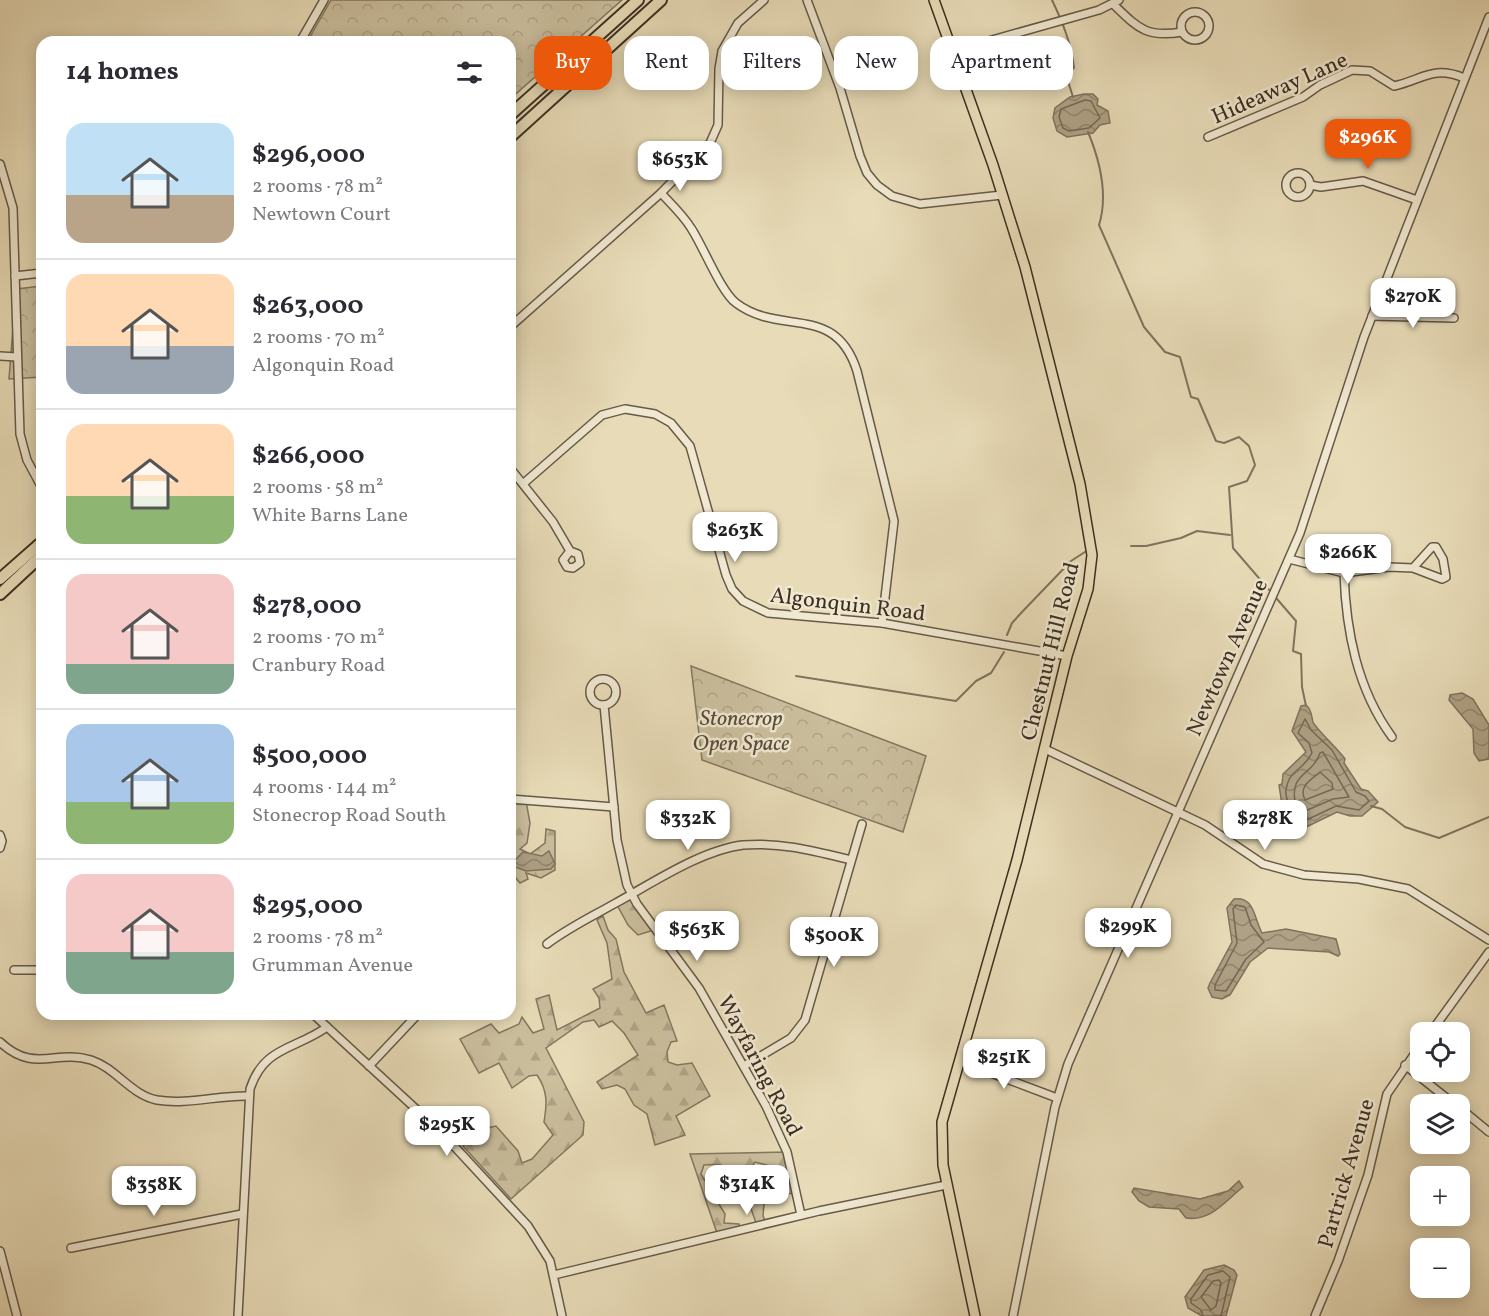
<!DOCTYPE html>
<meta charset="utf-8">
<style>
:root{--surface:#fff;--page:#f7f7f7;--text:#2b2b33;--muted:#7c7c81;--line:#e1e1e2;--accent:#ea580c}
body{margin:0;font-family:Vollkorn,serif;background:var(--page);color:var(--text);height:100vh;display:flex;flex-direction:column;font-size:22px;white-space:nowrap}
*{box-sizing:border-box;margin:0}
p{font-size:20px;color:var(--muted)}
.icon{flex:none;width:33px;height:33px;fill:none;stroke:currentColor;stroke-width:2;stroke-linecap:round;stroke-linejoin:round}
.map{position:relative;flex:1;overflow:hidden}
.panel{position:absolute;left:36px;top:36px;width:480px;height:984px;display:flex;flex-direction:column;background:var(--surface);border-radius:18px;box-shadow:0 3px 15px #0003}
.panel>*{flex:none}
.hud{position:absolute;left:534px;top:36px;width:570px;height:54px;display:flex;gap:12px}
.buttons{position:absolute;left:1410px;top:1022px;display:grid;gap:12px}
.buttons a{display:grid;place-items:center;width:60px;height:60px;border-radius:12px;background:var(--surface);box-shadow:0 3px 15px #0003;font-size:30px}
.price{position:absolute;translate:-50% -51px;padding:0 14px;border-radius:12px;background:#fff;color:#222;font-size:20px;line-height:39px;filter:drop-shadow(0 2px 3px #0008)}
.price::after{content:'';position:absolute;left:50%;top:36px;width:18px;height:14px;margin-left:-9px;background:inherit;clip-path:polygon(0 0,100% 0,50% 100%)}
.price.selected{background:var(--accent);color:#fff}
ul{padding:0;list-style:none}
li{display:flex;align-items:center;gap:18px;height:150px;padding:0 30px}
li+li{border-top:2px solid var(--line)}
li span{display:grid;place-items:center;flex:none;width:168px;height:120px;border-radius:18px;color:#555}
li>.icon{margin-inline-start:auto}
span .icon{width:72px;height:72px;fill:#fffc;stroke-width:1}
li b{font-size:26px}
h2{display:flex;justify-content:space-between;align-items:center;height:72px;padding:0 30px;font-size:26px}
.pill{padding:0 21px;border-radius:18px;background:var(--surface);box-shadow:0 3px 15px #0003;font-size:21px;line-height:54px}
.pill.selected{background:var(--accent);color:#fff}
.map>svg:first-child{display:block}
</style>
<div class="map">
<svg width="1489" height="1316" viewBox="0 0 1489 1316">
<defs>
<pattern id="forest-firs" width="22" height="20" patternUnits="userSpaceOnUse" patternTransform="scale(1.5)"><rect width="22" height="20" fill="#cbbf9e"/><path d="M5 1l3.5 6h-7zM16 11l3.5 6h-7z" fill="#afa488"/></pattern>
<pattern id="park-crowns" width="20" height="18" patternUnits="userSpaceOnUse" patternTransform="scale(1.5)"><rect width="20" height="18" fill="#cbbf9e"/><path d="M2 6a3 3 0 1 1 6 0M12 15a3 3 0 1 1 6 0" fill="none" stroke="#afa488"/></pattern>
<pattern id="water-waves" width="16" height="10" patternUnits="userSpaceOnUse" patternTransform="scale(1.5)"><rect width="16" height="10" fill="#aea185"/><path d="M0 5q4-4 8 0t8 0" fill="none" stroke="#8f846c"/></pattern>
</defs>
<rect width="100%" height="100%" fill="#e8dcb8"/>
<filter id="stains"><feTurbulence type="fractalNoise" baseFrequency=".00333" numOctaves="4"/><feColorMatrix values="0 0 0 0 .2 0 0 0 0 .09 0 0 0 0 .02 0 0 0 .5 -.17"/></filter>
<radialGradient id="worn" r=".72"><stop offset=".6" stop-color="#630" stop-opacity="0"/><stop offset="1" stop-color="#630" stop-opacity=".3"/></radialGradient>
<g fill="url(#forest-firs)" stroke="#847760" stroke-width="1.5">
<path d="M515,800L526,801L530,823L527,843L520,849L530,854L545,843L546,829L555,831V870L541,878L526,873L528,879L520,883L510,871Z"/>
<path d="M631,894L657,929L638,935L628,925L616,903Z"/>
<path d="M603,916L608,930L616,939L624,972L646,1013L664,1005L677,1041L671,1042L667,1052L668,1062L677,1065L692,1063L710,1096L676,1116L685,1135L655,1145L647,1114L634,1105L625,1089L617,1085L602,1089L597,1082L638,1055L624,1033L612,1021L599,1027L594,1020L583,1022L546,1048L581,1116L584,1122L583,1135L511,1199L463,1146L483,1129L496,1126L518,1151L522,1163L532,1159L553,1135L544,1122C547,1104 548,1091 537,1075L529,1076L512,1088L499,1063L479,1073L460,1039L491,1024L499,1033L519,1024L522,1017L533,1033L544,1029L536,999L549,995L557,1030L600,1008L599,998L593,989L612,979L607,943L597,920Z"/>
<path d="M787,1152L797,1193L783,1194L770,1166L755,1162L743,1180H736C724,1165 726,1163 704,1165L701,1174L725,1214L724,1223L739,1224L741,1230L718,1236L690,1154Z"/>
<path d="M750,1187L765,1194L763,1216L767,1224L757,1226L748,1200L740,1192Z"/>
</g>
<g fill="url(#park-crowns)" stroke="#847760" stroke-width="1.5">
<path d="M331,0H622L510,99V42H307Z"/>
<path d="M42,286V377L9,379L16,289Z"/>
<path d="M691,666L926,756L903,832L702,760Z"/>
</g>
<g fill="url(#water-waves)" stroke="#80735d" stroke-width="1.5">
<path d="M1084,94H1093L1098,99L1097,105L1108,111L1110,123L1100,125L1093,133L1067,137L1057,131L1053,118L1055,108L1070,97Z"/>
<path d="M1462,693L1473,699L1489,725V759L1479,761L1474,753L1473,729L1449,700L1450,695Z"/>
<path d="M1306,705C1312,710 1311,715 1313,722C1315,728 1338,749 1345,759L1344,763L1361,789L1368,791L1378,802L1362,816H1350L1337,812L1296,832L1276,834L1274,831L1279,821L1277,816L1282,805L1279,785L1282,784L1283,774L1306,752L1292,731L1301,706Z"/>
<path d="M549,851L555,864L551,869L526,871L510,865L523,852L542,856Z"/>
<path d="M1234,899C1255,896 1254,919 1262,933L1286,929L1336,939L1340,954L1338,956L1329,952L1268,948L1250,962L1230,995L1222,999L1212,997L1208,988L1210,983L1232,942L1227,908Z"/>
<path d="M1239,1181L1243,1187C1226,1200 1211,1222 1186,1218L1179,1209L1149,1207L1139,1201L1132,1192L1134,1188L1200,1199L1228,1191Z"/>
<path d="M1224,1265L1234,1270L1237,1275L1226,1316H1202L1188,1308L1185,1297L1204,1270Z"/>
</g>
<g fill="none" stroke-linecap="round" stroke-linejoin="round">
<g stroke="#756853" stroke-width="1.5">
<path d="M1085,100L1091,101L1100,118L1089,128L1069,131L1063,128L1059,117L1061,109Z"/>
<path d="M1305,719L1311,730L1332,750L1356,792L1365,796L1369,801L1359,810L1336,806L1294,826L1288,827C1282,818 1288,814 1288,805C1288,800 1285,795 1286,790C1289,769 1303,771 1312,753L1309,743L1298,733Z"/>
<path d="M1323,752L1349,797L1333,799L1296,815C1294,810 1296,807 1295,801C1290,773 1312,776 1320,753Z"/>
<path d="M1320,772L1332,783L1333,789L1305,800C1298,786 1311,780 1320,772Z"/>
<path d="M1236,905L1245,907L1251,925L1264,942L1246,959L1226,991L1215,990V985L1237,943L1233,909Z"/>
<path d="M1219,1280L1221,1283L1216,1306L1211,1310L1201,1297L1213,1281Z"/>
<path d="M1203,1316L1201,1310L1191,1303V1299L1208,1275L1223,1271L1230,1277L1221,1316"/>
</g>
<g stroke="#80735d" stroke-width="2">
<path d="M1052,0C1063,23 1071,43 1074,68L1065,72L1073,97"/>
<path d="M1088,132C1100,161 1108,196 1099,225L1144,327L1165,352L1180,357L1191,397L1198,399L1216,441L1224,443L1239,437L1249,446L1255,465L1247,481L1229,487L1233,548L1296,621L1293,651L1301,654L1302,687L1306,706"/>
<path d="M1131,546H1146L1181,538L1197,531L1230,535"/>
<path d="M1007,635L1012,623L1022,612L1071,561L1088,550"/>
<path d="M796,676L956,701L976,681L991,673L1004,652"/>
<path d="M1371,806L1382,809L1405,827L1439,838L1489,817"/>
</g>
<defs>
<g id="minor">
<path d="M807,0L840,88L860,156L867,173L877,185L892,196L920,204L1002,195"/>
<path d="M1113,4C1138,28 1146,38 1182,32"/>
<circle cx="1195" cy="26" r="14"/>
<path d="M300,42L324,0"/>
<path d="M953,51L1099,10L1119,0"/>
<path d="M1208,137L1303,97L1320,85L1352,70L1370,71L1394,86C1422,80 1433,65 1464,78"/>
<path d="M0,164L13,208L20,434L27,460L42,488"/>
<circle cx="1298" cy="185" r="12"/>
<path d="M1310,185L1321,187L1363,181L1417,200"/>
<path d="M661,193C671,204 683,215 691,228C703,246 721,292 736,303C781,337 835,302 857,371L894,521L882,623"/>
<path d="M15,276L42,273"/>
<path d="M1372,316L1454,318"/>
<path d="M510,327L661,193L710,143L718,125L719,69L722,51L738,23L764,0"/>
<path d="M0,356L17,357"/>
<path d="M510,468L553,522L570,551L578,554L580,563L573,568L567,567L563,560L570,551"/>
<path d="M524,483L602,415L625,409L655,414L671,423L690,446L726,575L732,589L743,601L768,613L882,623L1067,656"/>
<path d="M1289,559L1344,573L1389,567L1413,568L1432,547H1436L1443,559L1446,577L1442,579L1413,568"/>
<path d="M1344,573C1346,631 1357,689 1392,737"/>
<circle cx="603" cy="692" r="13"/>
<path d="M604,705L617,840L627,885L637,904L699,988L766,1106L787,1152L801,1215"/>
<path d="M1045,749L1205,825L1263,864L1304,875L1359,879L1408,889L1489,940"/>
<path d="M510,799L614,807"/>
<path d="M0,835L2,841L0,848"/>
<path d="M547,944C568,928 591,917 614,904C651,884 701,850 743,845C781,842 814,851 851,860"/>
<path d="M14,970H42"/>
<path d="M313,1014L442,1133L528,1226L550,1261L562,1316"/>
<path d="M1431,1032L1489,952"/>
<path d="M0,1042C34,1074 55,1049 91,1060C116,1068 131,1095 157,1100C187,1105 219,1095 249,1096"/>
<path d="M959,1061L1057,1098"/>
<path d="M1405,1065L1454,1104"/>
<path d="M369,1066L418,1014"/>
<path d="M744,1066L791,1038L805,1020L862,824"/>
<path d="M1460,1108L1489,1132"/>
<path d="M71,1248L242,1214"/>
<path d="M0,1251L17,1316"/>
<path d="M554,1275L819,1211L946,1185"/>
<path d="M238,1316L250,1089C264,1046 295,1050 327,1027"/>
<path d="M1013,1316L1055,1107L1068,1064L1300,533L1364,337L1489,17"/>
<path d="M1315,1316L1338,1261L1368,1175L1387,1094L1420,1046"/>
</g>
<path id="major" d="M934,0L993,165L1025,267L1080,484L1092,555L1088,589L1067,656L1017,860L942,1122L943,1165L975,1316"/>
<g id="highway">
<path d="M510,115L638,0"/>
<path d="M510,137L661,0"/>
<path d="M0,579L42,542"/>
<path d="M0,594L42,555"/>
</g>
</defs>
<use href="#minor" stroke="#675a47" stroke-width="10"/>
<use href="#major" stroke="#3c2f21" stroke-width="12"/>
<use href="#highway" stroke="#3c2f21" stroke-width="14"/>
<use href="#minor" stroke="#f0e8d1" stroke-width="7"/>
<use href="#major" stroke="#e8dcb8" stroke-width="9"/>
<use href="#highway" stroke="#e8dcb8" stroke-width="10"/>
</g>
<g text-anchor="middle" stroke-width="5" stroke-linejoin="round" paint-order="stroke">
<g font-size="22" fill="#3c2f21" stroke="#f0e8d1">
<text transform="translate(1279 87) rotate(-24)" y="8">Hideaway Lane</text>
<text transform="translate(848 603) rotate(7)" y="8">Algonquin Road</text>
<text transform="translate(1049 651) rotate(-76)" y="8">Chestnut Hill Road</text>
<text transform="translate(1226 657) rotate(-66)" y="8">Newtown Avenue</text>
<text transform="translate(761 1065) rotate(62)" y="8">Wayfaring Road</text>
<text transform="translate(1345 1173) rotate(-74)" y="8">Partrick Avenue</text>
</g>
<g font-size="22" font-style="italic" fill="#594c3a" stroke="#f0e8d1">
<text x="741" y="725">Stonecrop<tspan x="741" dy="25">Open Space</tspan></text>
</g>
</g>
<rect width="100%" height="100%" filter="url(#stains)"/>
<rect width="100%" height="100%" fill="url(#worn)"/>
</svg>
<div class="buttons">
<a><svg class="icon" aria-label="locate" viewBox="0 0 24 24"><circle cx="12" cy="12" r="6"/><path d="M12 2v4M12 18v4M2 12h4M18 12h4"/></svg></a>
<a><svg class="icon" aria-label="layers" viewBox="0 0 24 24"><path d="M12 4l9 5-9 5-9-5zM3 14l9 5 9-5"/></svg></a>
<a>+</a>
<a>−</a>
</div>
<b class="price selected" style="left:1368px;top:170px">$296K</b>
<b class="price" style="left:680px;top:192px">$653K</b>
<b class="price" style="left:1413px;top:329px">$270K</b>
<b class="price" style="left:735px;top:563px">$263K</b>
<b class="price" style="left:1348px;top:585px">$266K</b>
<b class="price" style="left:688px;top:851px">$332K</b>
<b class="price" style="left:1265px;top:851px">$278K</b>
<b class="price" style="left:1128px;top:959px">$299K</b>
<b class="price" style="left:697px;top:962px">$563K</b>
<b class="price" style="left:834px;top:968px">$500K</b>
<b class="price" style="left:1004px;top:1090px">$251K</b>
<b class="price" style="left:447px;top:1157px">$295K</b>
<b class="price" style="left:747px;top:1216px">$314K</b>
<b class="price" style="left:154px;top:1217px">$358K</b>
<div class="hud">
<a class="pill selected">Buy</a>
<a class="pill">Rent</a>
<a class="pill">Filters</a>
<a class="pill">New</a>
<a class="pill">Apartment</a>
</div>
<section class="panel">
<h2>14 homes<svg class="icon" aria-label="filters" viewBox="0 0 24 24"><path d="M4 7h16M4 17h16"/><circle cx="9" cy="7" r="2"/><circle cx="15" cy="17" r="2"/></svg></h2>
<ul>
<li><span style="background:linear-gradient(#bfe0f5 60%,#b9a48a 0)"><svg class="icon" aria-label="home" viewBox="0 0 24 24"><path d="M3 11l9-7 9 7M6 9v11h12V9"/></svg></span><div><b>$296,000</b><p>2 rooms · 78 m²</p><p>Newtown Court</p></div></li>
<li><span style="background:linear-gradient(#ffd9b3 60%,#9aa5b1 0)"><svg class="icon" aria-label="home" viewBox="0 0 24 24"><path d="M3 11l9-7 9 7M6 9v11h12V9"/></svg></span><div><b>$263,000</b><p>2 rooms · 70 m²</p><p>Algonquin Road</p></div></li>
<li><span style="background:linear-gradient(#ffd9b3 60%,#8fb573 0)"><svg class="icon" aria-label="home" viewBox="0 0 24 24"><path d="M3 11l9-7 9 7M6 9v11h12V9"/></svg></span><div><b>$266,000</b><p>2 rooms · 58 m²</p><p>White Barns Lane</p></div></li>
<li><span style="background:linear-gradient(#f6c9c9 75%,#7fa58c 0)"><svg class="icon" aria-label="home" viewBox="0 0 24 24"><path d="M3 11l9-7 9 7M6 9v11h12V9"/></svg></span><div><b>$278,000</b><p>2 rooms · 70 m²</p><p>Cranbury Road</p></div></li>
<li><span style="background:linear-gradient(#a9c7e8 65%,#8fb573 0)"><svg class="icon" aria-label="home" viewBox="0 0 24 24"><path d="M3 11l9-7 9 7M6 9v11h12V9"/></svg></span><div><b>$500,000</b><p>4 rooms · 144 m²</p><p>Stonecrop Road South</p></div></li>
<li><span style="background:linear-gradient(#f6c9c9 65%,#7fa58c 0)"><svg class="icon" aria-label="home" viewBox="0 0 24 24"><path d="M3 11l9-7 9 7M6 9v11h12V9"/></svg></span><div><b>$295,000</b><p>2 rooms · 78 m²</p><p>Grumman Avenue</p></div></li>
</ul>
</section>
</div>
